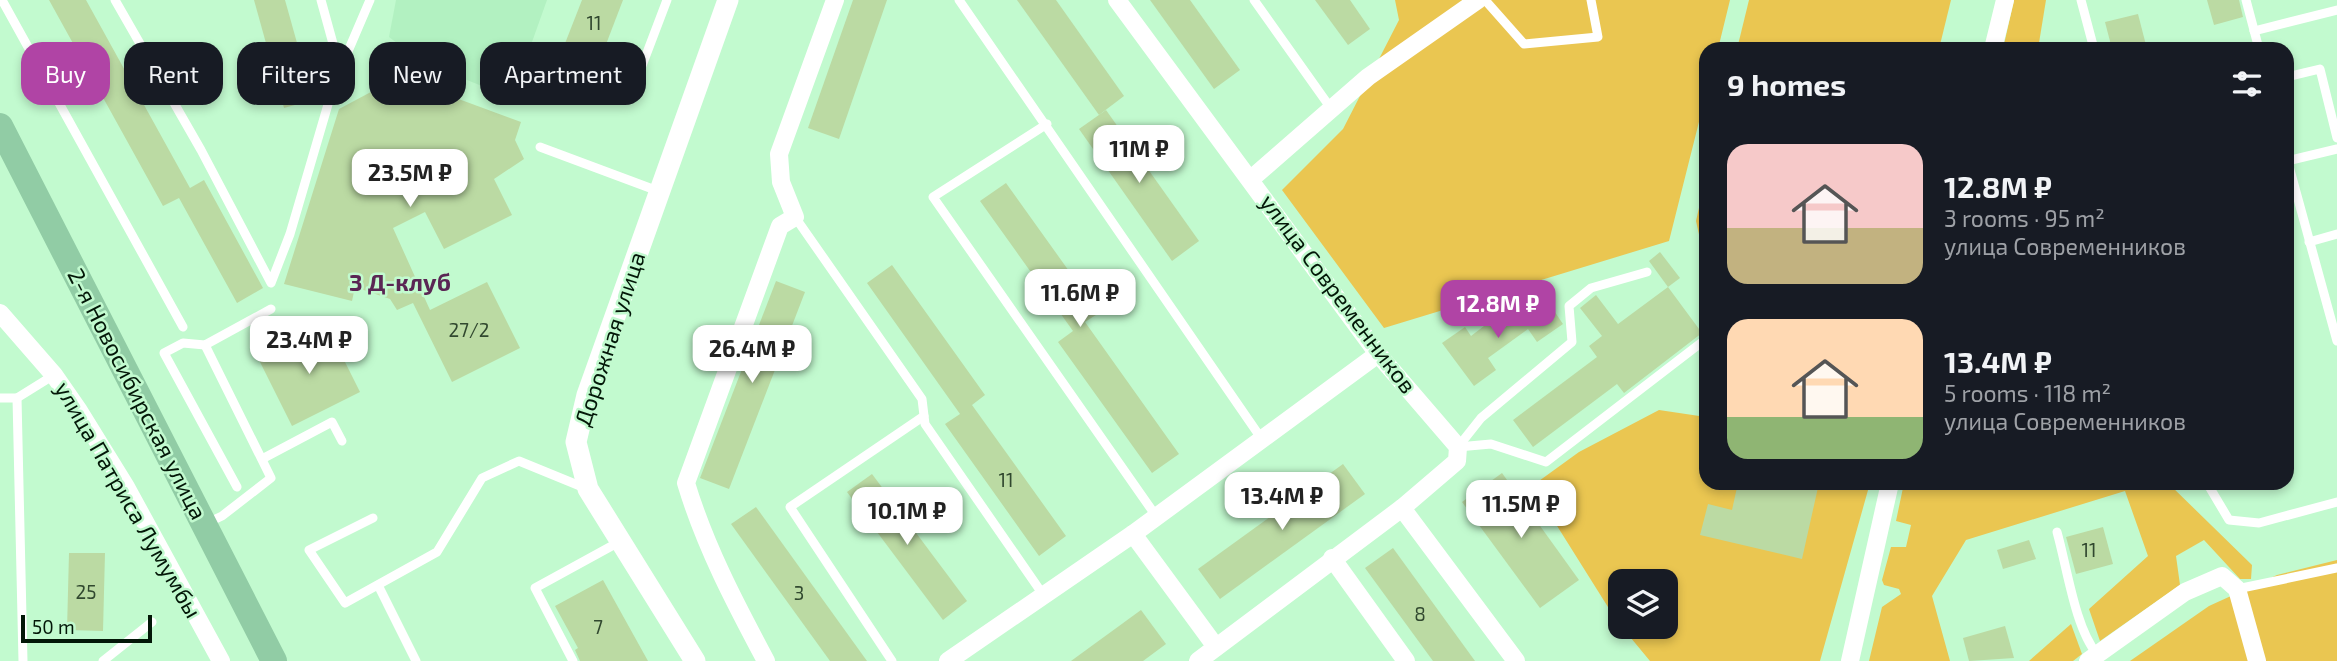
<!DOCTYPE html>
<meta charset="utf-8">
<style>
:root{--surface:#171b24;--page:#242831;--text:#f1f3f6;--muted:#9ea1a6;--accent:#b044a5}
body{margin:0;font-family:"Exo 2",sans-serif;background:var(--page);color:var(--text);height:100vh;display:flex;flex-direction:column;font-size:26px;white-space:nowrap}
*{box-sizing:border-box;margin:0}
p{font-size:23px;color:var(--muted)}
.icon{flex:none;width:38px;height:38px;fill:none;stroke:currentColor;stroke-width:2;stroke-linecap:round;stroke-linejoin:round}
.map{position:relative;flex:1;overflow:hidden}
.details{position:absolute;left:1699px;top:42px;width:595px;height:448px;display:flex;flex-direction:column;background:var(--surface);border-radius:21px;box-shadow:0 4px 10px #0003}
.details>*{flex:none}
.banner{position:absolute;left:21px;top:42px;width:665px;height:63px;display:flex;gap:14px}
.fabs{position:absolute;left:1608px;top:569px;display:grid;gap:14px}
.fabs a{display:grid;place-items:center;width:70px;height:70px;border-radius:14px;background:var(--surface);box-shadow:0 4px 10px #0003;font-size:35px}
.scale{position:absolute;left:21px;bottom:18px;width:131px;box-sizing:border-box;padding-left:7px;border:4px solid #031708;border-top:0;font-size:19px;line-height:24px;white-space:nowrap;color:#031708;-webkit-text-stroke:5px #c2facf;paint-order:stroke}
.price{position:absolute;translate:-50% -60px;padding:0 16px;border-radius:14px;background:#fff;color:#222;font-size:23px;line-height:46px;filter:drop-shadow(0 2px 4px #0008)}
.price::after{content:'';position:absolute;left:50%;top:42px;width:21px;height:16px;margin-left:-10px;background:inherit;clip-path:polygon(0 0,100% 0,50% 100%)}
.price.current{background:var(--accent);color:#fff}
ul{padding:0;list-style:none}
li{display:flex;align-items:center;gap:21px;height:175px;padding:0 28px}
li span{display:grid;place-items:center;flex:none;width:196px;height:140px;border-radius:21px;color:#555}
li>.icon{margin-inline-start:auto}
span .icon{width:84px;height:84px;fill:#fffc;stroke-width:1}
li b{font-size:30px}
h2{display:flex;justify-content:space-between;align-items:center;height:84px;padding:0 28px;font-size:30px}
.tag{padding:0 24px;border-radius:21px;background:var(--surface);box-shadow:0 4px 10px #0003;font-size:24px;line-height:63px}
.tag.current{background:var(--accent);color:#fff}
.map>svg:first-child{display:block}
</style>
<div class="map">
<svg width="2337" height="661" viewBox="0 0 2337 661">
<rect width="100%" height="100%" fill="#c2facf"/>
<path fill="#b2f1c1" d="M396,0H547L512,98L422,62L389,37Z"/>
<g fill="#eac651">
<path d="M1395,0H1730L1718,49H1706V94L1669,241L1384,328L1282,190L1343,129L1399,20Z"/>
<path d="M1749,0H1951L1939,49H1737Z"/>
<path d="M2014,0H2046L2038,49H2003Z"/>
<path d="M1706,177V266L1696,221Z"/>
<path d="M1659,410L1706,417V483H1870L1820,661H1650L1621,626H1666V581H1620V626L1618,623L1532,486L1579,452Z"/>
<path d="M1904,483H2168L2252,565L2251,579H2240L2204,540L2176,556L2180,585L2100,641L2089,609L2148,556L2125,491L1966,540L1932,596L1950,661H1869L1882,607L1901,594L1899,589L1884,585L1882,580L1891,547H1906L1911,525L1896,521Z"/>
<path d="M2337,560V661H2130L2209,606L2277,575Z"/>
<path d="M2071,624L2082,654L2073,661H2029Z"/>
</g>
<g fill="#bbdaa3">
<path d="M49,0H86L190,188L204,180L263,288L237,303L179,198L163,206Z"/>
<path d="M254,0H285L313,100L284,108Z"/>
<path d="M582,0H623L600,60L564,46Z"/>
<path d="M853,0H887L839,139L808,128Z"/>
<path d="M1017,0H1056L1124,96L1099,115Z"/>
<path d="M1150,0H1190L1240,70L1214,89Z"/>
<path d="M1315,0H1350L1370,29L1348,45Z"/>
<path d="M2207,0H2239L2243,17L2214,25Z"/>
<path d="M2138,14L2147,49H2112L2105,22Z"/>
<path d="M399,77L521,122L515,140L524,159L494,179L512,215L444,249L425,212L393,228L430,310L487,282L520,348L452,382L413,303L397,310L390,299L355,287L352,301L284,284L339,109Z"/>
<path d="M1106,110L1199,241L1172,261L1079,129Z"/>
<path d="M1006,183L1099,313L1085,322L1179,454L1152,473L1058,342L1073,331L980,201Z"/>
<path d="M1660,252L1680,278L1668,287L1649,261Z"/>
<path d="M892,265L985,395L972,405L1066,536L1039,556L945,424L960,414L867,283Z"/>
<path d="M776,281L805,292L729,489L700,478Z"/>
<path d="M1668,287L1702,333L1624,393L1617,384L1533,447L1513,420L1597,357L1589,346L1602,336L1580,308L1596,295L1618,324Z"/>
<path d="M1546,299L1563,324L1537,342L1528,329L1488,358L1496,370L1474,386L1442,343L1465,327L1471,336L1497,316L1505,327Z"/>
<path d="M327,326L360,392L292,426L259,360Z"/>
<path d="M1343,464L1365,494L1220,599L1198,569Z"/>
<path d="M1502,473L1579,580L1540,608L1462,502Z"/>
<path d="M872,474L967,601L943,620L847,492Z"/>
<path d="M1738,483H1819L1802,559L1700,535L1708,504L1732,510Z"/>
<path d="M756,507L867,661H830L731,524Z"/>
<path d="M2103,527L2113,564L2076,574L2066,537Z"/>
<path d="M2029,540L2036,559L2003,569L1997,550Z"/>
<path d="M1393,548L1475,661H1433L1365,568Z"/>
<path d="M69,553H105L103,631L67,630Z"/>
<path d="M603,580L648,661H580L575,650L578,648L555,606Z"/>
<path d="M1141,610L1166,644L1143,661H1071Z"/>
<path d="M2005,626L2014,658L1969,661L1963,638Z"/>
</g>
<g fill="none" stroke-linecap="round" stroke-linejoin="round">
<g stroke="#fff" stroke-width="9">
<path d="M2,0L183,327"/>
<path d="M115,0L201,150L271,283L290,234L334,84L370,0"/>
<path d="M321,0L340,69"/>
<path d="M959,0L1261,438"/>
<path d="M1254,0L1330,107"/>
<path d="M1485,0L1524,44L1598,37L1591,0"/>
<path d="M2081,0L2094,49"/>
<path d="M2246,0L2259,49"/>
<path d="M2254,31L2337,10"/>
<path d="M640,71L667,0"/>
<path d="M2287,77L2320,69L2337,138"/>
<path d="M1047,124L933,197L1156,516"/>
<path d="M540,147L658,191"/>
<path d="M2287,159L2337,341"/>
<path d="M2287,161L2337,149"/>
<path d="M795,217L922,399L925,424L1044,596"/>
<path d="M2309,242L2337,234"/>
<path d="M205,345L271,478L222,516L207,523"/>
<path d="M0,398H17L54,375"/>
<path d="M17,398L23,661"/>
<path d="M1458,447L1491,444L1546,462L1706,339"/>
<path d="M1458,447L1481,418L1572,342L1569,306L1591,288L1647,272"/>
<path d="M262,459L332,422L342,441"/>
<path d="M2207,483L2229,520L2259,523L2337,502"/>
<path d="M237,487L164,353L183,343L205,345L271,309"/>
<path d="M373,518L309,550L345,603L437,552L482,478L519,461L585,488"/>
<path d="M2057,532C2067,567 2075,628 2097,654"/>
<path d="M378,585L416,661"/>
<path d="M2237,589L2337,568"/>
<path d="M103,661L152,622"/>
<path d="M573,661L535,588L619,542"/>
<path d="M892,661L790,507L924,416"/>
</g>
<g stroke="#fff" stroke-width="18">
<path d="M1117,0L1378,354L1458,447L1457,461L1402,508L1198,661"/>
<path d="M1993,49L2005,0"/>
<path d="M1251,179L1368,77L1478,0"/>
<path d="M0,313L54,375L79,411L126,487L221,661"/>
<path d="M1402,508L1516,661"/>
<path d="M1133,534L1216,647"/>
<path d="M1332,558L1406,661"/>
<path d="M766,661C735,603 705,546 686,483L780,226L795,217L781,182L779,154L835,0"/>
<path d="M948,661L1133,534L1378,354"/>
<path d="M1850,661L1890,483"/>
<path d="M2088,661L2185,592L2222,576L2237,589L2257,661"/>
</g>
<path stroke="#fff" stroke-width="21" d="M695,661L588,489L576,442L587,395L728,0"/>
<path stroke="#91cca5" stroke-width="26" d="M0,126L274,661"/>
</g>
<g text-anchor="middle" stroke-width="5" stroke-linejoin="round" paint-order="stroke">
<g font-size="19" fill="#31482f">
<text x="594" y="30">11</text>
<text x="469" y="337">27/2</text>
<text x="1006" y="487">11</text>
<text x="2089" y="557">11</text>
<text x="86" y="599">25</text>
<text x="799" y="600">3</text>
<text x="1420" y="621">8</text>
<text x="598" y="634">7</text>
</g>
<g font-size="23" fill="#031708" stroke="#c2facf">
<text transform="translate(1338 294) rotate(53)" y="8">улица Современников</text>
<text transform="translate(610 339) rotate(-72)" y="8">Дорожная улица</text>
<text transform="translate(137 394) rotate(63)" y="8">2-я Новосибирская улица</text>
<text transform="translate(128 500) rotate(60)" y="8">улица Патриса Лумумбы</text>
</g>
<g font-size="24" font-weight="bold" fill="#5a2654" stroke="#c2facf">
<text x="400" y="291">3 Д-клуб</text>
</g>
</g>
</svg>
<div class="fabs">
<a><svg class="icon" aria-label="layers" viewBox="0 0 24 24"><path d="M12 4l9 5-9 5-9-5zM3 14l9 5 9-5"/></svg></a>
</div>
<div class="scale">50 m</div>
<b class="price" style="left:1139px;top:185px">11M ₽</b>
<b class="price" style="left:410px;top:209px">23.5M ₽</b>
<b class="price" style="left:1080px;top:329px">11.6M ₽</b>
<b class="price current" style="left:1498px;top:340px">12.8M ₽</b>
<b class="price" style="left:309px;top:376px">23.4M ₽</b>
<b class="price" style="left:752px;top:385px">26.4M ₽</b>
<b class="price" style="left:1282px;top:532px">13.4M ₽</b>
<b class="price" style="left:1521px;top:540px">11.5M ₽</b>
<b class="price" style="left:907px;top:547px">10.1M ₽</b>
<div class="banner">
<a class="tag current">Buy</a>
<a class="tag">Rent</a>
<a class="tag">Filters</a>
<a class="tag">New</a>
<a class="tag">Apartment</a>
</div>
<section class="details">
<h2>9 homes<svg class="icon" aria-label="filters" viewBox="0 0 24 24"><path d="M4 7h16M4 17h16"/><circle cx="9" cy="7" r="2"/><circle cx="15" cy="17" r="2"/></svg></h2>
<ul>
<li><span style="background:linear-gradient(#f6c9c9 60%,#c2b280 0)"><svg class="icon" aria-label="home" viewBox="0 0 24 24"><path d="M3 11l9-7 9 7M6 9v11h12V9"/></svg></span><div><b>12.8M ₽</b><p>3 rooms · 95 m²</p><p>улица Современников</p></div></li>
<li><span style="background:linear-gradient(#ffd9b3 70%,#8fb573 0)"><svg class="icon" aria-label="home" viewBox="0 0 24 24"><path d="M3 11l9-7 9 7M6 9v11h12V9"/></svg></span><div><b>13.4M ₽</b><p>5 rooms · 118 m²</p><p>улица Современников</p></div></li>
</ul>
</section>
</div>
